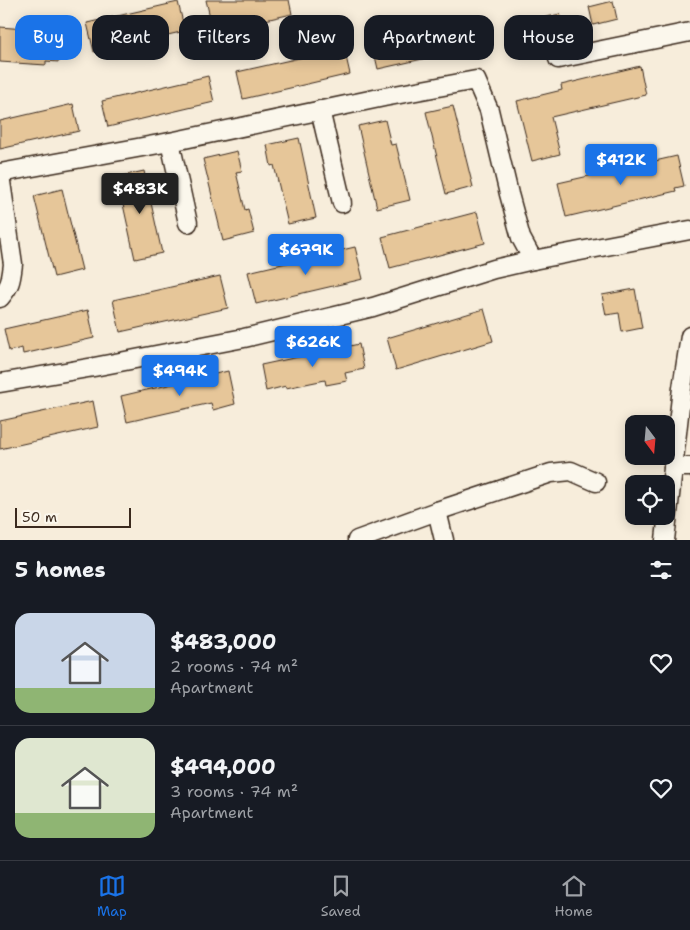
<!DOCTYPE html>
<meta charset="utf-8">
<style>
:root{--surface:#171b24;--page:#242831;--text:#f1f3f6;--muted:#9ea1a6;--line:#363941;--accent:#1a73e8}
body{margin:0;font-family:"Shantell Sans",sans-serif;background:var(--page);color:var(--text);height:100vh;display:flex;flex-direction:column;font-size:19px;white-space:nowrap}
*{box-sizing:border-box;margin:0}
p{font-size:16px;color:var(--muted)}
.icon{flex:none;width:28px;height:28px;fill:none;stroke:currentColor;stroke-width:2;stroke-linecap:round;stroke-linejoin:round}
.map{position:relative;height:540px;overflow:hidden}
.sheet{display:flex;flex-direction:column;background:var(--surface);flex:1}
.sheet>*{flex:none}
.banner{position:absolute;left:15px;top:15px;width:660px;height:45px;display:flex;gap:10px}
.needle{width:32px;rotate:164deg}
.controls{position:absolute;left:625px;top:415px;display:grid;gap:10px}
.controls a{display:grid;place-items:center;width:50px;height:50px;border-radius:10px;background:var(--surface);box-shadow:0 2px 12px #0003;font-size:25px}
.scale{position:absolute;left:15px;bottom:12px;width:116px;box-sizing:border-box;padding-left:5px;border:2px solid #3b2a1e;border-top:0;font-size:14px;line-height:18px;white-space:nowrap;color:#3b2a1e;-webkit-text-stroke:4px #fbf7ec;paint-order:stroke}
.price{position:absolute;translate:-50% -42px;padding:0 11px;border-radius:5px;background:var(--accent);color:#fff;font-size:16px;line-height:32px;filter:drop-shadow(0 1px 2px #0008)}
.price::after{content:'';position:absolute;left:50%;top:30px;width:15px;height:11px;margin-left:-8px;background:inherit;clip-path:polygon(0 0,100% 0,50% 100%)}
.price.on{background:#222;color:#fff}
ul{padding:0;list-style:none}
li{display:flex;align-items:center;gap:15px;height:125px;padding:0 15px}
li+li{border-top:1px solid var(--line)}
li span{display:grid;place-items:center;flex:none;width:140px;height:100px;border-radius:15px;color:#555}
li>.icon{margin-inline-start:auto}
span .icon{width:60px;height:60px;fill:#fffc;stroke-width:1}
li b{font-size:21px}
h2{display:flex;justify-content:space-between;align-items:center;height:60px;padding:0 15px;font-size:21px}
.tag{padding:0 18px;border-radius:15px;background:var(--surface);box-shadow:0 2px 12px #0003;font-size:18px;line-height:45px}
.tag.on{background:var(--accent);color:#fff}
.tab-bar{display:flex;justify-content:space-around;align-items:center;height:70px;border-top:1px solid var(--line);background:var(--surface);font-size:14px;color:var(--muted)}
.tab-bar a{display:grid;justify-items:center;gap:2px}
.tab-bar .on{color:var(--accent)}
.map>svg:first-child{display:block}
</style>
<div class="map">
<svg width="690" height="540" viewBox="0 0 690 540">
<rect width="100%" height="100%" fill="#f7eddb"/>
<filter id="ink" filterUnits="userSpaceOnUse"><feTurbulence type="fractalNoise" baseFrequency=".02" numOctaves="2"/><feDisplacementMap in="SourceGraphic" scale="10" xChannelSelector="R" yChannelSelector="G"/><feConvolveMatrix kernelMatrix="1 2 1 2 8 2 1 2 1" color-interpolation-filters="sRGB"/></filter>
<g filter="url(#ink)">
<g fill="#e6c699" stroke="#3b2a1e">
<path d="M206,0H289L292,14L225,29L223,23L212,26Z"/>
<path d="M613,1L617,19L593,25L589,7Z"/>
<path d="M178,2L185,31L94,52L87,23Z"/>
<path d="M560,14L564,32L538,39L533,20Z"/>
<path d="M479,18L485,45L378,69L372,43Z"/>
<path d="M0,27L61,32L59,62L46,61V65L0,62Z"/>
<path d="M344,48L350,74L243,99L237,72Z"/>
<path d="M640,66L646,95L551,117L560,154L532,161L517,101L562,90L561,85Z"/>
<path d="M208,76L214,102L108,127L102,101Z"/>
<path d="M73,104L79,131L0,149V121Z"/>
<path d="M453,106L473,187L446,194L426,112Z"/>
<path d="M385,120L391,145L396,144L410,200L377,208L358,126Z"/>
<path d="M299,138L316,218L288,224L274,165L271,166L267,145Z"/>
<path d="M237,151L242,171L236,172L245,210L248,209L254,233L223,241L203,159Z"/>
<path d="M677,156L684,186L675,188L676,191L566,217L558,183Z"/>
<path d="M144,171L162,253L135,259L117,177Z"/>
<path d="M62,189L82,270L54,277L34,196Z"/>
<path d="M477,212L485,243L390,268L382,237Z"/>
<path d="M355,247L363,279L256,304L248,272Z"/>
<path d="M220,276L228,308L120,332L113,300Z"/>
<path d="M635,289L642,328L622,332L619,313L606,315L602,295Z"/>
<path d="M484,309L493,341L396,370L387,338Z"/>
<path d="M88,310L94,338L23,354L22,348L9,351L4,329Z"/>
<path d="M359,344L364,369L345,373L347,381L326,385L325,380L286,388V386L266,391L261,365Z"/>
<path d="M228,371L235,404L213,410L211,403L127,422L121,396Z"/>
<path d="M93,401L98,427L0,449V421Z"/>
</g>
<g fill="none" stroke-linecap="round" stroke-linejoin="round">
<defs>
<g id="minor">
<path d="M558,59L690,32"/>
<path d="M320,110L342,203"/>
<path d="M170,142L188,223"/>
<path d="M0,173L170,142L384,97L476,80L489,110L509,194L521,238L533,260"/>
<path d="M0,175L13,264C11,280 11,285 0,298"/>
<path d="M0,383L94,367L244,338L373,307L494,269L533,260L690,230"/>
<path d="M673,467H690"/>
<path d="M437,511L444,540"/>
<path d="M357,540L437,511L551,473L571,471L596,482"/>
<path d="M665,540L682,388L690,336"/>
</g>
</defs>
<use href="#minor" stroke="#3b2a1e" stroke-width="21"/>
<use href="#minor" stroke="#fbf7ec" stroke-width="18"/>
</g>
</g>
</svg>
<div class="controls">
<a><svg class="needle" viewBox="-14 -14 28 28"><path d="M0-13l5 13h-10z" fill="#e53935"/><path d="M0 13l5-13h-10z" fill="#9ea1a6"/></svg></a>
<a><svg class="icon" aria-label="locate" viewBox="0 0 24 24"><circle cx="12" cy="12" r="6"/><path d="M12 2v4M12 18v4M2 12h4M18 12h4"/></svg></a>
</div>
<div class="scale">50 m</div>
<b class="price" style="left:621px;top:186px">$412K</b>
<b class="price on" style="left:140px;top:215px">$483K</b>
<b class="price" style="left:306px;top:276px">$679K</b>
<b class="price" style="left:313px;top:368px">$626K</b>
<b class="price" style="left:180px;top:397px">$494K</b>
<div class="banner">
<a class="tag on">Buy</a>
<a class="tag">Rent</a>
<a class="tag">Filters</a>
<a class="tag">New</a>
<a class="tag">Apartment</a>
<a class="tag">House</a>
</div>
</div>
<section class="sheet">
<h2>5 homes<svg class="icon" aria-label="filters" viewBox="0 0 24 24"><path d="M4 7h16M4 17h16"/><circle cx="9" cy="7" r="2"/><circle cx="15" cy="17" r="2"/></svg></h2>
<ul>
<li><span style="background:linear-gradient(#c9d6e8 75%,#8fb573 0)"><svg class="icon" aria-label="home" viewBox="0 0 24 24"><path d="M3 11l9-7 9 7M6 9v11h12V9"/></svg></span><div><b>$483,000</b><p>2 rooms · 74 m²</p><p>Apartment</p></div><svg class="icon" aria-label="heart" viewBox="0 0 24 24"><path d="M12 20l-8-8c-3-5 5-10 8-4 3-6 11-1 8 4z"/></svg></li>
<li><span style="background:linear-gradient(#dfe7d0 75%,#8fb573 0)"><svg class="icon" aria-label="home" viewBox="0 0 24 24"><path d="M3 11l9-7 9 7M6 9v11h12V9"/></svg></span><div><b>$494,000</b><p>3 rooms · 74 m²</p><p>Apartment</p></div><svg class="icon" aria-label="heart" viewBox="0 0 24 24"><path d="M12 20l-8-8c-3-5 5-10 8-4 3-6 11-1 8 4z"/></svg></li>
</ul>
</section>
<nav class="tab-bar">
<a class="on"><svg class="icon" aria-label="map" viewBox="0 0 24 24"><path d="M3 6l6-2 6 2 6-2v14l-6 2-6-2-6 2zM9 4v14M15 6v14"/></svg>Map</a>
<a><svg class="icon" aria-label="saved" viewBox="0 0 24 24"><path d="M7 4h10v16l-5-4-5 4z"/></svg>Saved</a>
<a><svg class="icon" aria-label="home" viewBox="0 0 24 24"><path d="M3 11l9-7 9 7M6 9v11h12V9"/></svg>Home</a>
</nav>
